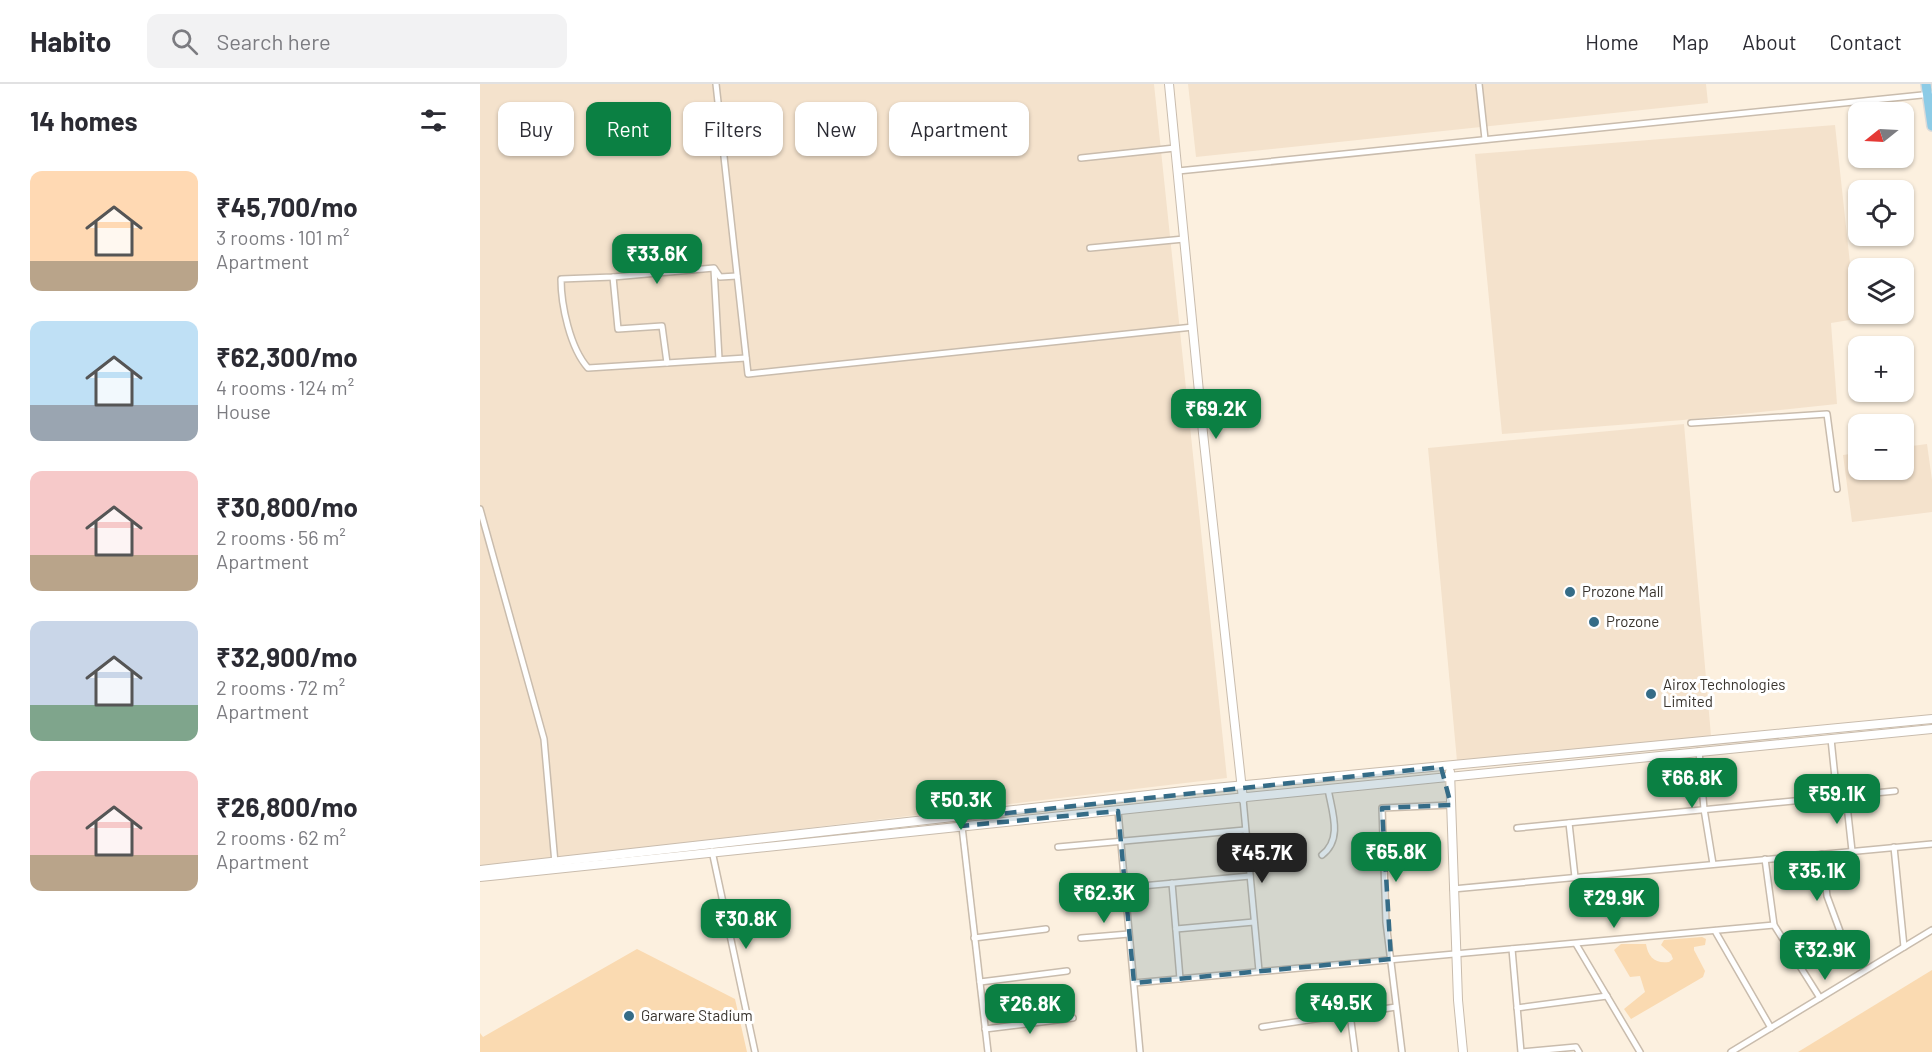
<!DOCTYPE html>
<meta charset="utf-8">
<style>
:root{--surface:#fff;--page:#f2f2f3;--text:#2b2b33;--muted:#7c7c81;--line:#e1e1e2;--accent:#0b8043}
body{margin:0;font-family:Barlow,sans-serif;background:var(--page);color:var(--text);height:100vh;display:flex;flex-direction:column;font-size:22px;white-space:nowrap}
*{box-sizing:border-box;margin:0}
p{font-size:20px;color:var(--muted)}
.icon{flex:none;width:33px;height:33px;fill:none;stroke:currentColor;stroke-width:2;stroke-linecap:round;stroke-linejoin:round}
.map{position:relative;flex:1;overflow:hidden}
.details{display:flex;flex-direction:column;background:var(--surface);width:480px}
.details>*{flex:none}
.banner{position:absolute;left:18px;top:18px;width:570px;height:54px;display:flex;gap:12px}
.needle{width:39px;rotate:252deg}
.fabs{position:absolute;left:1368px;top:18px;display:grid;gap:12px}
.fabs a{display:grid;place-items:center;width:66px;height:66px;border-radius:12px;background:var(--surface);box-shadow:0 2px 4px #0004;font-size:30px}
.price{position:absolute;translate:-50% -51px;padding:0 14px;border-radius:12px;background:var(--accent);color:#fff;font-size:20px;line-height:39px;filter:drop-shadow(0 2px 3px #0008)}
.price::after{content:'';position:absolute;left:50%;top:36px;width:18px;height:14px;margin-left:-9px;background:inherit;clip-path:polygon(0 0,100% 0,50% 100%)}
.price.selected{background:#222;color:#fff}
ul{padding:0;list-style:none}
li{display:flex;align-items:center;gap:18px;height:150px;padding:0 30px}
li span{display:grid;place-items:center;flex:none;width:168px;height:120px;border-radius:12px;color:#555}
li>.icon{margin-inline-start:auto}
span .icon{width:72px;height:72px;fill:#fffc;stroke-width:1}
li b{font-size:26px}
h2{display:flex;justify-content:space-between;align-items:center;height:72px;padding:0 30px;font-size:26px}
.pill{padding:0 21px;border-radius:12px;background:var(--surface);box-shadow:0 2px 4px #0004;font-size:21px;line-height:54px}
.pill.selected{background:var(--accent);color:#fff}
header{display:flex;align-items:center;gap:36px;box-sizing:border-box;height:84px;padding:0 30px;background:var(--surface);border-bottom:2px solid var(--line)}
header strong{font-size:28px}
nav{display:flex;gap:33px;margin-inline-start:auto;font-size:21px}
.search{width:420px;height:54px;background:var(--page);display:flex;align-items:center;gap:15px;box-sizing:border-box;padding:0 21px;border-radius:12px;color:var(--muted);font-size:22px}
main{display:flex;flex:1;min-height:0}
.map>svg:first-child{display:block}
</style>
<header>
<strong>Habito</strong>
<div class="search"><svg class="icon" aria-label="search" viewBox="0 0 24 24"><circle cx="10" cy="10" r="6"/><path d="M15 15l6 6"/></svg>Search here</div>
<nav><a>Home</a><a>Map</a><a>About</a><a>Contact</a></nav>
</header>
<main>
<section class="details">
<h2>14 homes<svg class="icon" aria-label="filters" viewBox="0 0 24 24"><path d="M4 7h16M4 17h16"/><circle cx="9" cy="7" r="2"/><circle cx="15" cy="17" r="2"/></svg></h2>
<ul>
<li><span style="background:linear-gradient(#ffd9b3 75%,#b9a48a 0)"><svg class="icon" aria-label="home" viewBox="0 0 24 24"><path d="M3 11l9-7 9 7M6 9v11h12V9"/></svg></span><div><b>₹45,700/mo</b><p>3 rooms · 101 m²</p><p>Apartment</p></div></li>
<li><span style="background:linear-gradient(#bfe0f5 70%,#9aa5b1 0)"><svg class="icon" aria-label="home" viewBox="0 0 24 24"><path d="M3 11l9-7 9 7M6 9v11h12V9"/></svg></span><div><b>₹62,300/mo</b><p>4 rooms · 124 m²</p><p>House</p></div></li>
<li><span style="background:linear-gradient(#f6c9c9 70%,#b9a48a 0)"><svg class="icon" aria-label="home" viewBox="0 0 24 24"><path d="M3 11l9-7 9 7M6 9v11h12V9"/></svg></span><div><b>₹30,800/mo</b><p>2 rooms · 56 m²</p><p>Apartment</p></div></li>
<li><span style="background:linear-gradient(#c9d6e8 70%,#7fa58c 0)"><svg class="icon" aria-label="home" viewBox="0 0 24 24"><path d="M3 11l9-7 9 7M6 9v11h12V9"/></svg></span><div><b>₹32,900/mo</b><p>2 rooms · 72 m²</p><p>Apartment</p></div></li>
<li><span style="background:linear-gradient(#f6c9c9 70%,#b9a48a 0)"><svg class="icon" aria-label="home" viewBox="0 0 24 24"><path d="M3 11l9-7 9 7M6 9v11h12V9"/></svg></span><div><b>₹26,800/mo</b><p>2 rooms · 62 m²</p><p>Apartment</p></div></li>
</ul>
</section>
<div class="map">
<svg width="1452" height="968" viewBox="0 0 1452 968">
<rect width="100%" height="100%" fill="#fcf0df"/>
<g fill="#f4e2cc">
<path d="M0,0H674L747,694L0,783Z"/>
<path d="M708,0H1226L1228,19L716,73Z"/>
<path d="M1355,41L1376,235L1351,239L1357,320L1203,336L1022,350L995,70Z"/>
<path d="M1204,340L1231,652L977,677L948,364Z"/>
<path d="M1447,360L1452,396V428L1372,438L1363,371L1378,369V386H1424V363Z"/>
</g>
<g fill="#fadab1">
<path d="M1222,853L1226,855L1225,861L1214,863V866L1225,887L1223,893L1151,935L1144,925L1165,908L1160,892L1150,893L1134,866L1141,860H1166C1168,873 1175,880 1189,878L1193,875L1191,870L1181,861L1184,856Z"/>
<path d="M157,865L255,915L267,968H0V949L3,953Z"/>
<path d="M1452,886V968H1318Z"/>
</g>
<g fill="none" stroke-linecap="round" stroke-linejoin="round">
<defs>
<g id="street">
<path d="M236,0L268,290L713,243"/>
<path d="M999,0L1005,55"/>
<path d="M601,74L695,64"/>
<path d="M698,87L1452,10"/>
<path d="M610,164L704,155"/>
<path d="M234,185L239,275"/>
<path d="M257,192L240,193L234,184L133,193L81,195C81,221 90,264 108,284L266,274"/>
<path d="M133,193L138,245L182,242L187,279"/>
<path d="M1211,339L1347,330L1357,405"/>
<path d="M0,425L64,655L75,779"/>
<path d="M1351,655L1357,713"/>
<path d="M1219,667L1224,725L1233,780"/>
<path d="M1366,712L1372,767"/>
<path d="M763,715L779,887"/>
<path d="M638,727L660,968"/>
<path d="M481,734L508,968"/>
<path d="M1089,739L1095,793"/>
<path d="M1037,744L1415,707"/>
<path d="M578,763L765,746"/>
<path d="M1414,763L1424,863"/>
<path d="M232,767L275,968"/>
<path d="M1342,770L1347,812L1364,858"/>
<path d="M842,771C863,755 852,728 848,705"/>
<path d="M1285,775L1294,841L1340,914"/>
<path d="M692,799L700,895"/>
<path d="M973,805L1452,760"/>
<path d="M586,809L770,792"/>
<path d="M696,845L774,838"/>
<path d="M1235,847L1291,944"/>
<path d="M494,854L566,845"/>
<path d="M601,854L649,850"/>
<path d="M1096,860L1160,968"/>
<path d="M1032,865L1041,968"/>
<path d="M500,898L587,887"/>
<path d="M654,899L1294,841"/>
<path d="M1037,924L1127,912"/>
<path d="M870,930L875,968"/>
<path d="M782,943L916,923"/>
<path d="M505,945L593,934"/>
<path d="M922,968L906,838L902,724L971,721"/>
<path d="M1042,968L1096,963L1099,968"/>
<path d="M1251,968L1452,846"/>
</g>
<g id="secondary">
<path d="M689,0L723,349L763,715"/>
<path d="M970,688L978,916L983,968"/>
<path d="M0,786L713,706L1452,635"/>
<path d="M0,793L716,718L1452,645"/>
</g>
<path id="primary" d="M1446,0L1452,42"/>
</defs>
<use href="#street" stroke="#c9bcad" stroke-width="8"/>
<use href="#secondary" stroke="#c9bcad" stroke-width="10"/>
<use href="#primary" stroke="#dbdad9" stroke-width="12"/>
<use href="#street" stroke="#fff" stroke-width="5"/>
<use href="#secondary" stroke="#fff" stroke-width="8"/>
<use href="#primary" stroke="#8ccbe6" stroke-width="9"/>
</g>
<path fill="#356c87" fill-opacity="0.2" stroke="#356c87" stroke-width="4.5" stroke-dasharray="12 8" stroke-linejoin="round" d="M961,683L971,721L902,724L911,875L654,899L638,727L481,742V734Z"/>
<g fill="#356c87" stroke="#fff" stroke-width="2">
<circle cx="1090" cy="508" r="6"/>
<circle cx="1114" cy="538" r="6"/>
<circle cx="1171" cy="610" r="6"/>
<circle cx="149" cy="932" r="6"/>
</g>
<g text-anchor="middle" stroke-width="6" stroke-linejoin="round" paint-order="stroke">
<g font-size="15" fill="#38332d" stroke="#fff" text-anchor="start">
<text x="1102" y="513">Prozone Mall</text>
<text x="1126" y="543">Prozone</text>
<text x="1183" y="606">Airox Technologies<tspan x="1183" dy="17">Limited</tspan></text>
<text x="161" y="937">Garware Stadium</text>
</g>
</g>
</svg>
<div class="fabs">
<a><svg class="needle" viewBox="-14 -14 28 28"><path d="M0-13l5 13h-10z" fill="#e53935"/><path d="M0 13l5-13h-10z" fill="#7c7c81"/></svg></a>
<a><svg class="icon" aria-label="locate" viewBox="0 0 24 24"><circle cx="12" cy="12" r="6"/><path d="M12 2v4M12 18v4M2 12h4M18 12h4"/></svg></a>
<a><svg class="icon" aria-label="layers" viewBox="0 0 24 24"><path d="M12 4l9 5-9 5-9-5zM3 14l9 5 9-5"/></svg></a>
<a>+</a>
<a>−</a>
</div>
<b class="price" style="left:177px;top:201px">₹33.6K</b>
<b class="price" style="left:736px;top:356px">₹69.2K</b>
<b class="price" style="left:1212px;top:725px">₹66.8K</b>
<b class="price" style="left:1357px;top:741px">₹59.1K</b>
<b class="price" style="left:481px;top:747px">₹50.3K</b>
<b class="price" style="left:916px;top:799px">₹65.8K</b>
<b class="price selected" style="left:782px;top:800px">₹45.7K</b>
<b class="price" style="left:1337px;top:818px">₹35.1K</b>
<b class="price" style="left:624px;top:840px">₹62.3K</b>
<b class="price" style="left:1134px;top:845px">₹29.9K</b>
<b class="price" style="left:266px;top:866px">₹30.8K</b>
<b class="price" style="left:1345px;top:897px">₹32.9K</b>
<b class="price" style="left:861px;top:950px">₹49.5K</b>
<b class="price" style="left:550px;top:951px">₹26.8K</b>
<div class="banner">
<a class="pill">Buy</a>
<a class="pill selected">Rent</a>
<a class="pill">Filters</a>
<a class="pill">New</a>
<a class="pill">Apartment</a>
</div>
</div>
</main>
